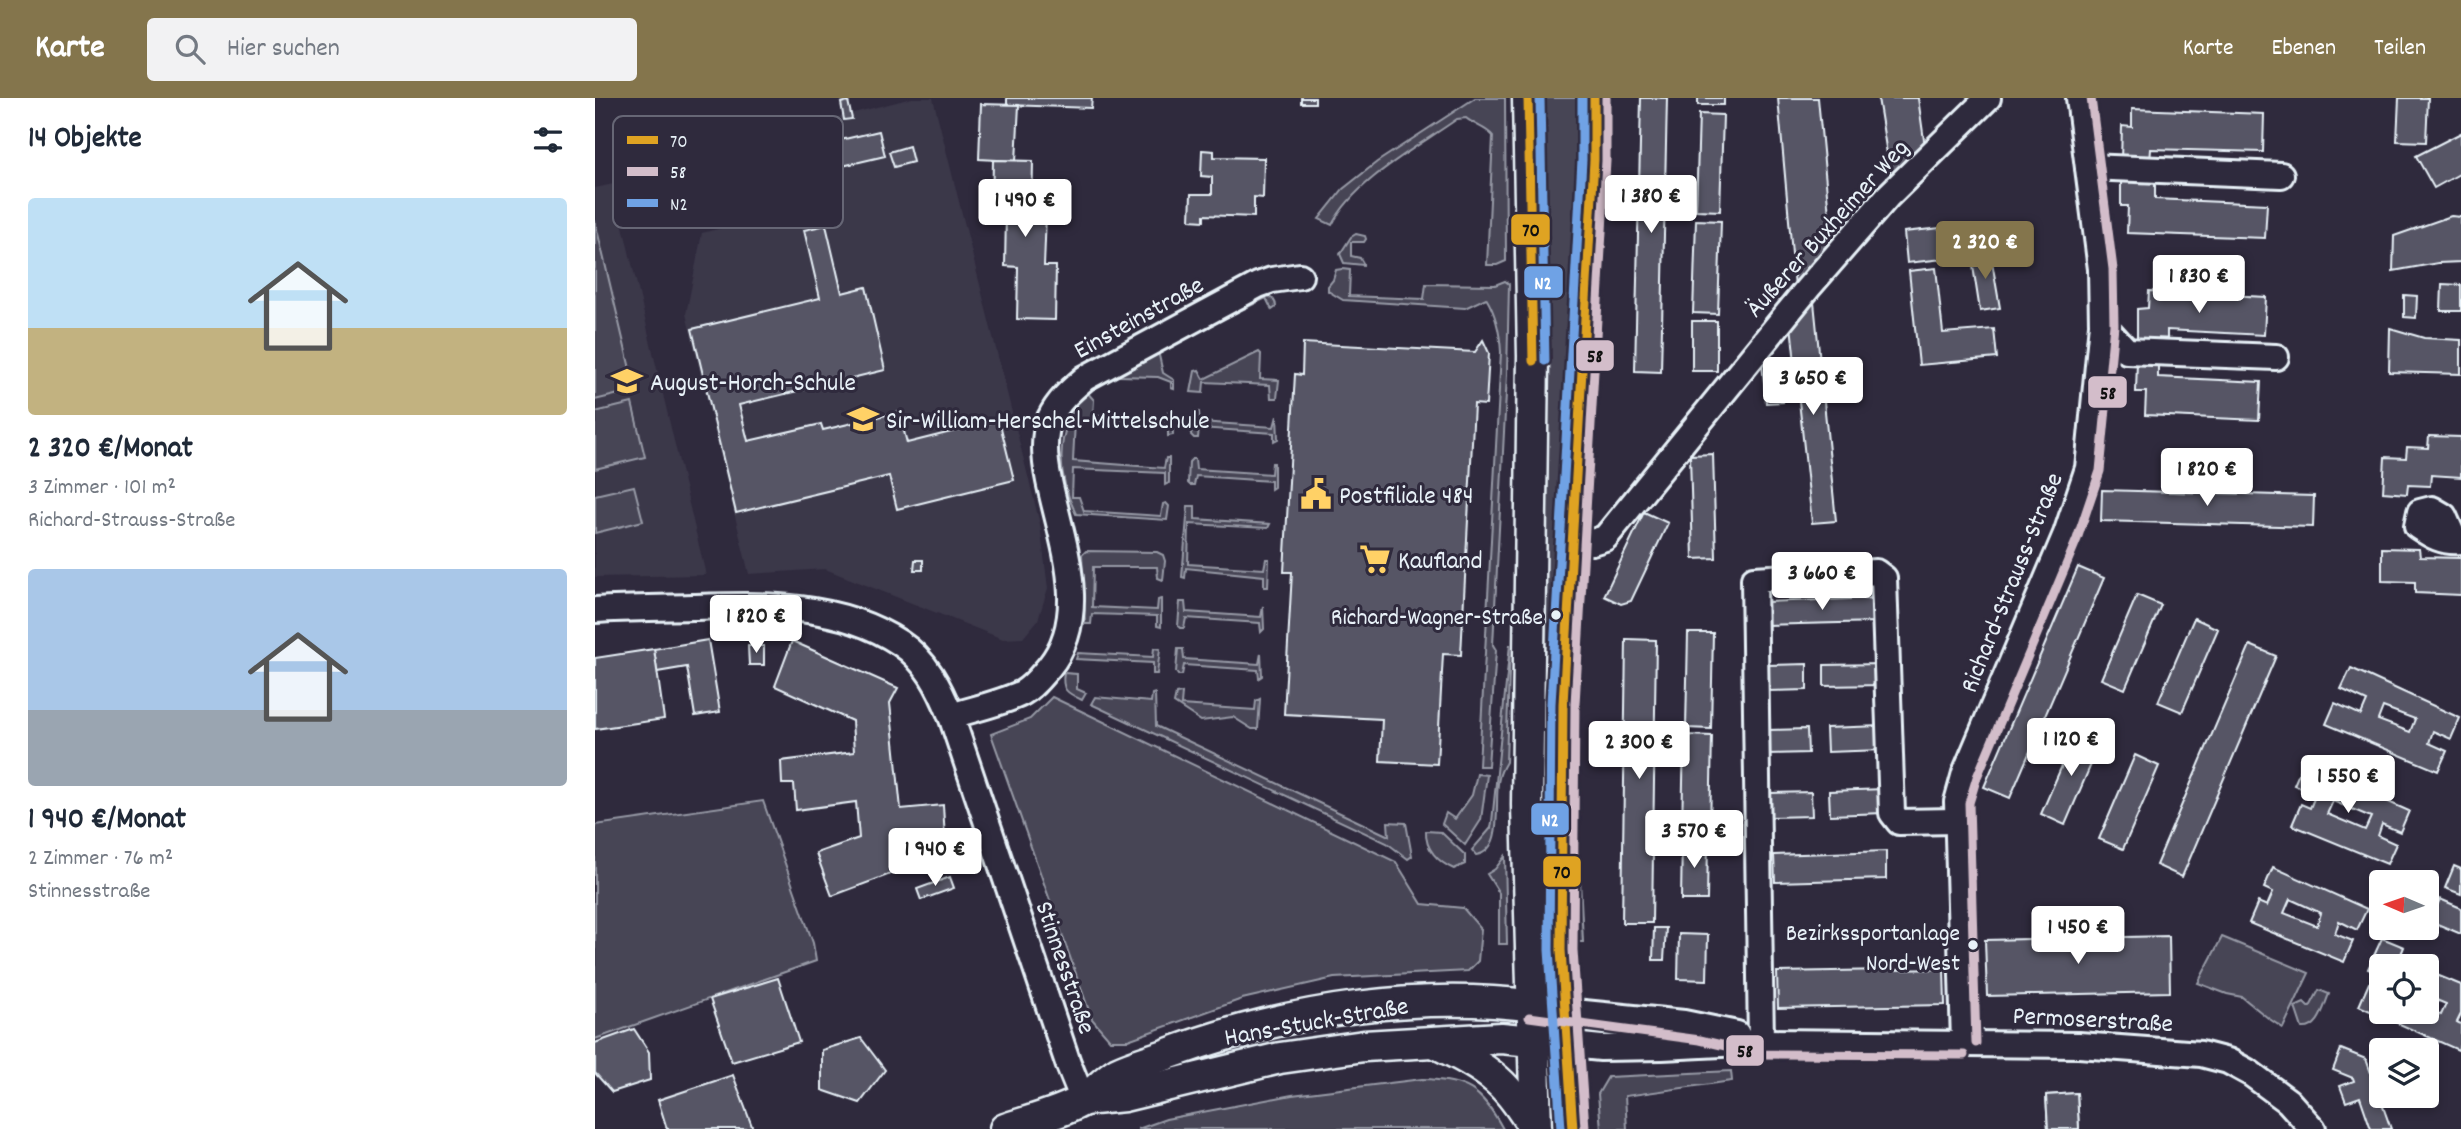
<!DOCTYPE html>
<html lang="de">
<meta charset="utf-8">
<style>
:root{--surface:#fff;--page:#f2f2f3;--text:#1f2937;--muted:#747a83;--accent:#84754c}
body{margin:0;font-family:Dekko,sans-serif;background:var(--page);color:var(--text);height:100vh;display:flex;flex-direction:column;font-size:26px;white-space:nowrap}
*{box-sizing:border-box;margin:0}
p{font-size:23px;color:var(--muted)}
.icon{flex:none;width:38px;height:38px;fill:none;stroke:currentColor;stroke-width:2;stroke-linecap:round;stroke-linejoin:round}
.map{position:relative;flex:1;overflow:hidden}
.sheet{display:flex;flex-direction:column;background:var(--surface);width:595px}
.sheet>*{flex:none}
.needle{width:46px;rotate:272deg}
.controls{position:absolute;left:1774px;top:772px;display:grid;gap:14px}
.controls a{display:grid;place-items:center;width:70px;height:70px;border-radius:7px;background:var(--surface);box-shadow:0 4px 10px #0003;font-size:35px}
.price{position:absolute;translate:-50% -60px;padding:0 16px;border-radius:7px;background:#fff;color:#222;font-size:23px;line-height:46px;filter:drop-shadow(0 2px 4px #0008)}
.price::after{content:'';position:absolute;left:50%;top:42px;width:21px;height:16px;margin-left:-10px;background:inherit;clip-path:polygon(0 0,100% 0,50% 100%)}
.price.selected{background:var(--accent);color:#fff}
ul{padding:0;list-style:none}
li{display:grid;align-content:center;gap:14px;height:371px;padding:0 28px}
li span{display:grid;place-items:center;height:217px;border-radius:7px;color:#555}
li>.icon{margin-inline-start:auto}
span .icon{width:126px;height:126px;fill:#fffc;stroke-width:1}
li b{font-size:30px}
h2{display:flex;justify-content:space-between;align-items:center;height:84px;padding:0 28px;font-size:30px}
header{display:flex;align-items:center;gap:42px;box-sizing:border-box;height:98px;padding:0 35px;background:var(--accent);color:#fff}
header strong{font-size:33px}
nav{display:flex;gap:38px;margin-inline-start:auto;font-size:24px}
.search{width:490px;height:63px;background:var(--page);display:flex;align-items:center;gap:18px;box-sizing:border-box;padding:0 24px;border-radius:7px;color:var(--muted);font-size:26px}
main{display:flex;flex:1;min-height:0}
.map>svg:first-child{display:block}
</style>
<header>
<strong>Karte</strong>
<div class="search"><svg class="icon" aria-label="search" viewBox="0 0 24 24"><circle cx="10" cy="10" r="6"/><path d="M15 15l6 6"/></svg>Hier suchen</div>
<nav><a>Karte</a><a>Ebenen</a><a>Teilen</a></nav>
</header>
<main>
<section class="sheet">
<h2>14 Objekte<svg class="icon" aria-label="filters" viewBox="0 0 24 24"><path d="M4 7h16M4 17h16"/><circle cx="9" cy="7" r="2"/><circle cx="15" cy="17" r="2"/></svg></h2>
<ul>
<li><span style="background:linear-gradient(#bfe0f5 60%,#c2b280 0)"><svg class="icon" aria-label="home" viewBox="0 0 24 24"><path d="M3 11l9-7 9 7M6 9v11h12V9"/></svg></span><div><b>2 320 €/Monat</b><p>3 Zimmer · 101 m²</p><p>Richard-Strauss-Straße</p></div></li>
<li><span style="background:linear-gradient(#a9c7e8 65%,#9aa5b1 0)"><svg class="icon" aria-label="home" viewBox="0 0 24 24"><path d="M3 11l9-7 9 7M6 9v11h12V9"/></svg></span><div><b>1 940 €/Monat</b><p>2 Zimmer · 76 m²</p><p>Stinnesstraße</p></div></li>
</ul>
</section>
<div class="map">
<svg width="1866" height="1031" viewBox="0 0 1866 1031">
<rect width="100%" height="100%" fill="#2f2a3d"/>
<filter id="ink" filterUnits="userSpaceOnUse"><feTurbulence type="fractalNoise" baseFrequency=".0143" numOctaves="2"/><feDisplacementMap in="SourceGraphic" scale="14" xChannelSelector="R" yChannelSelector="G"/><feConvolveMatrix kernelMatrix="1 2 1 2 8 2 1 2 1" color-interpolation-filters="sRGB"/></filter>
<g filter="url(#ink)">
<g fill="#3b3749">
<path d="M317,0H338L445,426L453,490L443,522L428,540L408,541L230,471L154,476L91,216L107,135L210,109L192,32Z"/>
<path d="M18,86L111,477L0,479V90Z"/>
</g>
<g fill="#464455" stroke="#979aa6" stroke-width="2">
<path d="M880,0H910L911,163L902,167H892L898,38C892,30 879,27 871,20L862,21C821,50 760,82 737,127L724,121L748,91L782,64Z"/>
<path d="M941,0H985V61L955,845H951V636Z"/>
<path d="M0,123L40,292L0,302Z"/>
<path d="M761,136L770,138L771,141L769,144H756V158L765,160L768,165V167L749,165L745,156L756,139Z"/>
<path d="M747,171L755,172L754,198L829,201L831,186L900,187L910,183L914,186L912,276L898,547L901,552L893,668H884L906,254C905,235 901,216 891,200L870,210L748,202L733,193V188L738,182L741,172Z"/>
<path d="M671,197C677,199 681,202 681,209L677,212L671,200L563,253L568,275L579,282V291L576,290V284L563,279L524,278L525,272Z"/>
<path d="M664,254L666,256L665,281L684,282L682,300H676L675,287L609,284L608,295L596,294L600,273L604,272L609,281Z"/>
<path d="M491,293L499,302L498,317L572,320L573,314L577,313L578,337L573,338V328L480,323L478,363L569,370L571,360H574V385L570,387V375L478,371L477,399H484L489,413L566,418L568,406L571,405L574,408L572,422L481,416C460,373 460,332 491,293Z"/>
<path d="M37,305L50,359L0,371V314Z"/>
<path d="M599,314H604L605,324L679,329L682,318L683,341L679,343V335L604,330L603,340H599L596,337Z"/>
<path d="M597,361H600L601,371L676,376L677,365H679V389L676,391V383L601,378L599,387H595L593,385L594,364Z"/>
<path d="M39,388L48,423L0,435V397Z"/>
<path d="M593,408H600V421L675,426L673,430L594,426L593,466L669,471L671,461H674L673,489H669V478L591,470L590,480L587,479Z"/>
<path d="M491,453L562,454L568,457L570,463L568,482L563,480L562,469H498L497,509L562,512L563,502L566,501V529L562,528V518L497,516L496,526H490L487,457Z"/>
<path d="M585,504H590L591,514L666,519L668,508L669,531L666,534L665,525L591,520L589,530H585L583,528Z"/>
<path d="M986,541L982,718L988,844H979L976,718Z"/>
<path d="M915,546L911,664C908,669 905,674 904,680C898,701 911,752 881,757L877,752L896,730L897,724Z"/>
<path d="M559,550L565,551L562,576H558V565L481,561L483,555L558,559Z"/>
<path d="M583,551H588L589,561L664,566L666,555L667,578L664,580L663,572L589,567L587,577H583L581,574Z"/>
<path d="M469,575L482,576V591L491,595L487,602C472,595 466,592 469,575Z"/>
<path d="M560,595L561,628L794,738L793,724L811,725L817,758L813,761L792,745L496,606L500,599L556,604L557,596Z"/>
<path d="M587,595L586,607L660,612L661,603L665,601L663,631H657L638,619L606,623L579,605L581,596Z"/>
<path d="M457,599L801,764L827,806L868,810L886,831L883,863L873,873L739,880L647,901L533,942H515L497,921L396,636L435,621Z"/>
<path d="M882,676L892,677L886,722L870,747L847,726L851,715L860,721L877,697Z"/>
<path d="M168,703L218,845L221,863L0,941V727Z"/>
<path d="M831,733L846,734L870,757V766L859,771C843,764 830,751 831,733Z"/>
<path d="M910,758L912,846H904V795L892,776L900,771Z"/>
<path d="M1627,839L1714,875L1688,930L1673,920L1647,899L1632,896L1603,885Z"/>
<path d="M1724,892L1734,896C1728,910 1724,932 1707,930L1700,909L1709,905L1713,909H1715Z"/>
<path d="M1136,973L1137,983L1030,998L1032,1031H1006L1003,996L1013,979Z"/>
<path d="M827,981C872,982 886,991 908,1031H543L571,1021L697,997Z"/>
</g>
<g fill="#575565" stroke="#e8f1f8" stroke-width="2" fill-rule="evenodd">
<path d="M412,0H497L496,10L412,7Z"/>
<rect x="706" y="0" width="14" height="5"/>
<path d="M1046,0H1072L1066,274L1040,273Z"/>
<rect x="1103" y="0" width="26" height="7"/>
<path d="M1183,0H1223L1237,149L1200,189Z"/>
<path d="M1283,0H1323L1330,49L1297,87Z"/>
<path d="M1804,0H1833L1831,44L1802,43Z"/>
<path d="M253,3L257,21L249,22L246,5Z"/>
<path d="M386,6L424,7L421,63L384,61Z"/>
<path d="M1537,11L1669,16L1668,54L1556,51L1555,64L1526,63L1527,28L1537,29Z"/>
<path d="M1104,16L1128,17L1125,113L1101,112Z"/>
<path d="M284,33L290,58L243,69L237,44Z"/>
<path d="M1866,35V75L1839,90L1821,58Z"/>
<path d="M314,48L318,64L299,69L294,54Z"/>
<path d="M607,52L619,53V59L669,60L668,100L659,99V119L609,117V123L595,122L596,96H617V79L606,78Z"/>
<path d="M398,62L438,63L437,116H451L449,168H461L460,222L422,221L423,169L410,168L411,116H397Z"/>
<path d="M1526,81H1560V101L1672,106L1670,140L1532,135L1533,108H1526Z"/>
<path d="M1856,118L1866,119V164L1843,165L1798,173L1799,138Z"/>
<path d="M1101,122L1126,123L1123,216L1098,215Z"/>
<path d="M231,127L247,195L271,189L290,272L144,307L153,343L226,326L228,332L304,314L312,345L404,322L419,382L302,411L294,378L141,415L97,231L225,200L209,132Z"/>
<path d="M1345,130L1348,161L1312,165L1309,134Z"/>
<path d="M1395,152L1405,210L1385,213L1376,155Z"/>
<path d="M1341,170L1348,235L1399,231L1402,260L1324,267L1314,173Z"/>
<path d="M1847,186L1866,187V213H1846Z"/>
<path d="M1554,193L1671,199L1669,237L1572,232V246L1542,247V211L1553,210Z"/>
<path d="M1809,197L1822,198L1821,220L1809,219Z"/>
<path d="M1219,204L1241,423L1217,425L1196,227Z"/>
<rect x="1097" y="223" width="25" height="50"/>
<path d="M1795,230L1829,240L1866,242V276L1794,274Z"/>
<path d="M888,242L894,255L891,307L879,306L866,557L848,556L842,666L785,663L787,621L689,616L697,474H689L700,276L707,277L708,245L880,254Z"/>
<path d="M1184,263L1188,304L1171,305L1167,265Z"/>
<path d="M1542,263H1563V279L1666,284L1664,322L1550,317L1551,294H1541Z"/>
<path d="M1834,338L1866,339V379L1836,377L1835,388L1813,387L1812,396L1788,394L1790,359L1811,360L1812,349L1833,350Z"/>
<path d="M1118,356L1121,460L1098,461L1095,357Z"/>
<path d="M1507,392L1719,398L1718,429L1506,423Z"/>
<path d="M1049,414L1073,425L1036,503L1026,506L1009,498Z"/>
<path d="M1787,450L1824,451L1825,459L1866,460V497L1820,495V484L1787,483Z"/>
<path d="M320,462H328V472H319Z"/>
<path d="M1483,469L1509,480L1415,700L1389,689Z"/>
<path d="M1542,497L1566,507L1530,591L1506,581Z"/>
<path d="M1283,500V524L1170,527L1169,504Z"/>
<path d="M1599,520L1623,531L1587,614L1563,604Z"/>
<path d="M1093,535H1118L1116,631L1091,630Z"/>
<path d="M1031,541L1061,542L1057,825H1027Z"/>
<path d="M113,542L125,614L100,618L92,569L62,574L59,551Z"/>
<path d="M197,543L303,590L295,605L306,711L348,707L351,759L297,763L301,774L237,798L221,755L264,740L261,704L201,712L199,686H187L186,663L259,654L257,623L180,588Z"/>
<path d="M1655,547L1681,558L1587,779L1561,767Z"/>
<path d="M153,548H169V567H154Z"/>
<path d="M59,551L69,621L0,631V560Z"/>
<path d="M1212,566V592L1172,593L1171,567Z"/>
<path d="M1286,566L1287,587L1229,588V567Z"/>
<path d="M1756,570L1865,620L1856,641L1838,633L1834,645L1852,653L1843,673L1731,626L1740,605L1766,617L1772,603L1746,591ZM1788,609L1820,621L1815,634L1783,622Z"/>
<path d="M1286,628L1287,652L1232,654L1231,630Z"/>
<path d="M1212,631L1213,655L1172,656V632Z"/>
<path d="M1482,633L1506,643L1470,727L1446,716Z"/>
<path d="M1089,637L1117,638L1115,732H1087Z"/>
<path d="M1540,657L1564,668L1528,751L1504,741Z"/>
<path d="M1708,666L1814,713L1805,734L1787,726L1783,738L1801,746L1792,766L1697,727L1706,706L1715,710L1721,696L1699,687ZM1738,703L1776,719L1770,732L1732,716Z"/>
<path d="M1289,691V715L1235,717L1234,693Z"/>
<path d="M1216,694L1217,718L1176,719L1175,695Z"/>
<path d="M1087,742L1113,743L1112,802H1086Z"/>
<path d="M1291,753V781L1180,784L1179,757Z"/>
<path d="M1859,768L1866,771V796L1850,790Z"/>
<path d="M1678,769L1772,811L1762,832L1744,823L1740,836L1758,843L1749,864L1654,825L1663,804L1672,808L1678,794L1669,790ZM1695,801L1726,815L1722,828L1689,815Z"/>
<path d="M355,779L359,790L326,802L322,791Z"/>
<path d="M1845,801L1866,810V836L1835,823Z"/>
<path d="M1059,830H1071L1069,862H1058Z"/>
<path d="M1084,836L1113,837L1112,882L1083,881Z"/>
<path d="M1574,838L1575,894L1392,898L1390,842Z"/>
<path d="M1787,840L1809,849L1801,868H1787V877L1773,871Z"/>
<path d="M1349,871L1350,907L1183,910L1182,874Z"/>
<path d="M1832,873L1866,887V916L1862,924L1866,926V944L1863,952L1764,908L1774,885L1787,890V914H1832V911L1846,917L1851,906L1832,898Z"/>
<path d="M183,880L204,944L137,964L115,901Z"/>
<path d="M39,931L54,954L55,982L17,994L0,975V945Z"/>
<path d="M266,940L290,972L265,1005L227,992V952Z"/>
<path d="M1746,951L1771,961L1796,1031H1776L1765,999L1751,1004L1745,988L1759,983L1758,980L1738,972Z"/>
<path d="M138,977L158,1031H72L63,1002Z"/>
<path d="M1482,995L1484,1031H1453L1451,997Z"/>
<path d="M1482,995L1484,1031H1453L1451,997Z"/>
</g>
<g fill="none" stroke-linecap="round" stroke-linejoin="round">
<defs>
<g id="minor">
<path d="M1493,69L1686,77"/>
<path d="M1507,226L1532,253L1681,259"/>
<path d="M976,443L997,444L1010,440L1213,190L1293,98L1393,0"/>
<path d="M1860,443L1849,418L1837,411L1825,414L1822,428C1837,438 1847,445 1866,443"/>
<path d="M0,512C32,510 64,510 97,509C167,507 243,504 305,545C331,562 345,590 356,618L473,965L488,1002"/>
<path d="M356,618C378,611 407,605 427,595C438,589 446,578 454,569C497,517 466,441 454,383C450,364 447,339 455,320C463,303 476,292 490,280L663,187L677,182L705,178"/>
<path d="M969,913L1089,925L1142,936"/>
<path d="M937,943L1006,950L1067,949L1166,944L1484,947L1606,956L1633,963L1655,975L1693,1003L1718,1031"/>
<path d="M1166,944L1159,481L1281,474L1289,480L1297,715L1304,724L1361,723"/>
<path d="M1369,945L1362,704L1370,675L1471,436L1493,370L1507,226L1506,171L1484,0"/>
</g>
<g id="major">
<path d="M933,0L938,258L932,707L941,1031"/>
<path d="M839,944C861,955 884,966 902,982C917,995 929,1014 940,1031"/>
<path d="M488,1002L529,998L685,960L769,948L906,940L937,943"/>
<path d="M410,1031C434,1023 469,1014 490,1001C501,993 511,981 523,974C540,966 560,961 578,954C696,911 830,891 955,910"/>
<path d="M978,1031L966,852L968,606L999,62V0"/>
</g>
</defs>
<use href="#minor" stroke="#e8f1f8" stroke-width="30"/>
<use href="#major" stroke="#e8f1f8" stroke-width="35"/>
<use href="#minor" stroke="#2f2a3d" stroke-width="24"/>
<use href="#major" stroke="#2f2a3d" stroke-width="30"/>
<defs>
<g id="bus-1">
<path d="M933,0L938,263"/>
<path d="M978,1031L966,852L968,606L999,62V0"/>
</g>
<g id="bus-2">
<path d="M934,919L1105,942L1165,956L1369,957"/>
<path d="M1381,945L1374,705L1382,679L1482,441L1505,373L1519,227L1518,171L1496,0"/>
<path d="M990,1030L978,852L980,606L1011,63V0"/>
</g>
<g id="bus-3">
<path d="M945,0L950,263"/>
<path d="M966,1031L954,852L956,606L987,62V0"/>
</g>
</defs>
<use href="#bus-1" stroke="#2f2a3d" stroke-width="14"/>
<use href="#bus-2" stroke="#2f2a3d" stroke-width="14"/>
<use href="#bus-3" stroke="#2f2a3d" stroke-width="14"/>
<use href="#bus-1" stroke="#dfa322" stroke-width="9"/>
<use href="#bus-2" stroke="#d3bdca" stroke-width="9"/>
<use href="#bus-3" stroke="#6fa2e5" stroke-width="9"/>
</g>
</g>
<defs>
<symbol id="school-bare" viewBox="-9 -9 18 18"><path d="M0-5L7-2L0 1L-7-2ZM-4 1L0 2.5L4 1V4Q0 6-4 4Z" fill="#ffd166" stroke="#2f2a3d" stroke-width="2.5" paint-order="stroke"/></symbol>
<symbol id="civic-bare" viewBox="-9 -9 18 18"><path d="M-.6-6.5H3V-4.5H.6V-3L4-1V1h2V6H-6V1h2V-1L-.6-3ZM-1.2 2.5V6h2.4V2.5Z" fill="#ffd166" stroke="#2f2a3d" stroke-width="2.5" paint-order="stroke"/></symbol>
<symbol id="supermarket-bare" viewBox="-9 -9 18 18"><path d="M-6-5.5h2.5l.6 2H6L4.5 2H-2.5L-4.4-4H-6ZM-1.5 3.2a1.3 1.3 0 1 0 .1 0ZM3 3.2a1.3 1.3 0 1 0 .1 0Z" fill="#ffd166" stroke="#2f2a3d" stroke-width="2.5" paint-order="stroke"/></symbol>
</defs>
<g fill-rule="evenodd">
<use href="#school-bare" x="10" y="261" width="44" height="44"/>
<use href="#school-bare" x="246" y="299" width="44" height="44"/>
<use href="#civic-bare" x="699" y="374" width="44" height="44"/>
<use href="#supermarket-bare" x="758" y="439" width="44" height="44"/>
</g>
<g fill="#e8f1f8" stroke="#2f2a3d" stroke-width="2.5">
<circle cx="961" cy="517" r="6"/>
<circle cx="1378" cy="847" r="6"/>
</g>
<g text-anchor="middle" stroke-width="6" stroke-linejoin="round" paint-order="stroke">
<g font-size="24" fill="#e8f1f8" stroke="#2f2a3d" text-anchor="end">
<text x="948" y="526">Richard-Wagner-Straße</text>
<text x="1365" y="842">Bezirkssportanlage<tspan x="1365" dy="30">Nord-West</tspan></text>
</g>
<g font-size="26" fill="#e8f1f8" stroke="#2f2a3d">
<text transform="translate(1231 129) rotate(-48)" y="9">Äußerer Buxheimer Weg</text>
<text transform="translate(543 218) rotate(-29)" y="9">Einsteinstraße</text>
<text transform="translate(1415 484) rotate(-68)" y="9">Richard-Strauss-Straße</text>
<text transform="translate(472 869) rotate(71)" y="9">Stinnesstraße</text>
<text transform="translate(1498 920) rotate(3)" y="9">Permoserstraße</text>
<text transform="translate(721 922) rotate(-10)" y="9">Hans-Stuck-Straße</text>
</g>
<g font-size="26" fill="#e8f1f8" stroke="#2f2a3d" text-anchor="start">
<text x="55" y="292">August-Horch-Schule</text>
<text x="291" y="330">Sir-William-Herschel-Mittelschule</text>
<text x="744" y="405">Postfiliale 484</text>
<text x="803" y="470">Kaufland</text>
</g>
</g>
<rect x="18" y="18" width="230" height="112" rx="10" fill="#2f2a3d" stroke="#666675" stroke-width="2"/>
<rect x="32" y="38" width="31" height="8" fill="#dfa322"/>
<rect x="32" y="69" width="31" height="9" fill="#d3bdca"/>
<rect x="32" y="101" width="31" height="8" fill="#6fa2e5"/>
<g font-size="19" fill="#e8f1f8">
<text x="75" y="49">70</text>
<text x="75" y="80">58</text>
<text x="75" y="112">N2</text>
</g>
<g stroke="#2f2a3d" stroke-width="2.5">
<rect x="915" y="115" width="41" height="33" rx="7" fill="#dfa322"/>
<rect x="928" y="167" width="41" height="34" rx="7" fill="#6fa2e5"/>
<rect x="980" y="241" width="40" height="33" rx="7" fill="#d3bdca"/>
<rect x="1492" y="277" width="41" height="34" rx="7" fill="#d3bdca"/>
<rect x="935" y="704" width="40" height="34" rx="7" fill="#6fa2e5"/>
<rect x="947" y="757" width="40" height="33" rx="7" fill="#dfa322"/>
<rect x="1130" y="936" width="40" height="33" rx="7" fill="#d3bdca"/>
</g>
<g font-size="19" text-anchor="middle" font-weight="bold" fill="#fff">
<text x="948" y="191">N2</text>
<text x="955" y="728">N2</text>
</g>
<g font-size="19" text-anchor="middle" font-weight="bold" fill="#111">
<text x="936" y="138">70</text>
<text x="1000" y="264">58</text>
<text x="1513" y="301">58</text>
<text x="967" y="780">70</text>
<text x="1150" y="959">58</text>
</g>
</svg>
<div class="controls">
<a><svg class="needle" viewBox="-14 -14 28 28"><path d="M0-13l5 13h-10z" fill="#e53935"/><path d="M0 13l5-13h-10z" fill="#747a83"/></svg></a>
<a><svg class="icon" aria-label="locate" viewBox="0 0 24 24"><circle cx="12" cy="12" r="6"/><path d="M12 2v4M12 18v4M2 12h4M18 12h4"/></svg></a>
<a><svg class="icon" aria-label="layers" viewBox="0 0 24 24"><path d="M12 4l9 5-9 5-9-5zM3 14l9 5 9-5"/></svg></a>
</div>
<b class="price" style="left:1056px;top:137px">1 380 €</b>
<b class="price" style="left:430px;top:141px">1 490 €</b>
<b class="price selected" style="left:1390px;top:183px">2 320 €</b>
<b class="price" style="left:1604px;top:217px">1 830 €</b>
<b class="price" style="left:1218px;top:319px">3 650 €</b>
<b class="price" style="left:1612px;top:410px">1 820 €</b>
<b class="price" style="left:1227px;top:514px">3 660 €</b>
<b class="price" style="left:161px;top:557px">1 820 €</b>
<b class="price" style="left:1476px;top:680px">1 120 €</b>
<b class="price" style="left:1044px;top:683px">2 300 €</b>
<b class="price" style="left:1753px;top:717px">1 550 €</b>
<b class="price" style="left:1099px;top:772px">3 570 €</b>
<b class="price" style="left:340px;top:790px">1 940 €</b>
<b class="price" style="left:1483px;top:868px">1 450 €</b>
</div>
</main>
